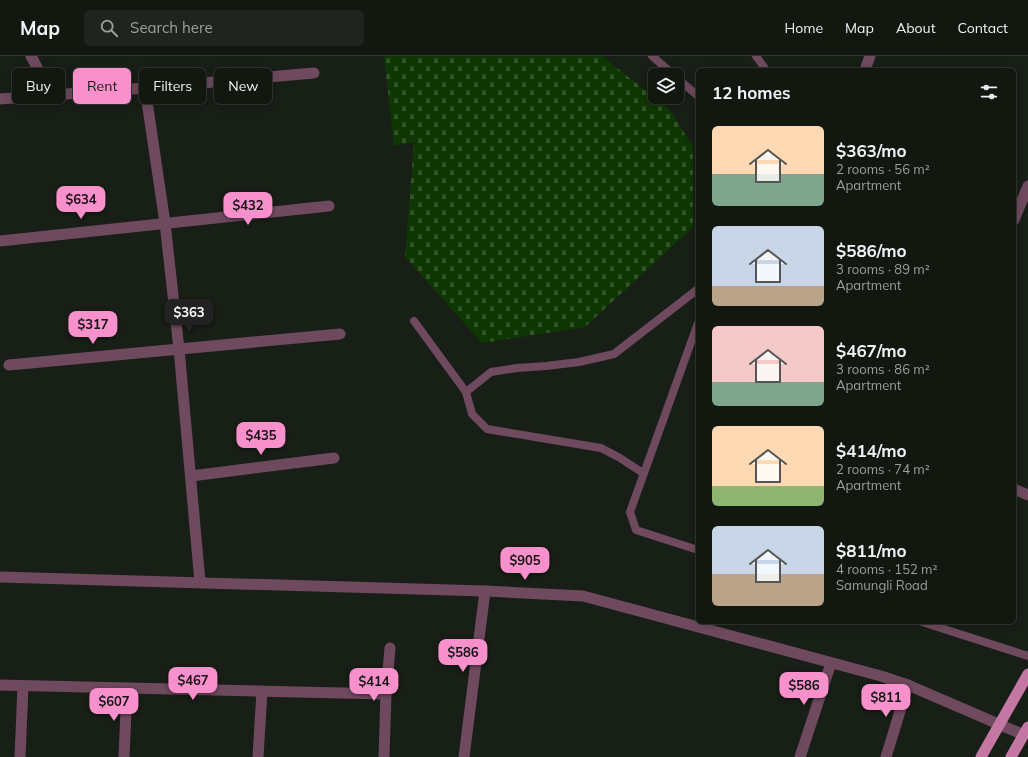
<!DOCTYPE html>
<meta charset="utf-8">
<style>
:root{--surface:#121710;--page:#1f241e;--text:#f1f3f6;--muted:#9c9f9f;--line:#313630;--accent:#f890cc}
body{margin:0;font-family:Mulish,sans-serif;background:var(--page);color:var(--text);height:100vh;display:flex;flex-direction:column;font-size:15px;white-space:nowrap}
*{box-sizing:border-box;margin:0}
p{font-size:13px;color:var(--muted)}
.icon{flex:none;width:22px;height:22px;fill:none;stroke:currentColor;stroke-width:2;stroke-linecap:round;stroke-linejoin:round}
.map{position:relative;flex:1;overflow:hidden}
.panel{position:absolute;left:696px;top:12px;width:320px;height:556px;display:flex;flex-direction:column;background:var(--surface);border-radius:6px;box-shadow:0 2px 10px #0003,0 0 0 1px var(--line)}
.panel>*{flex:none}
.hud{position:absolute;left:12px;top:12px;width:380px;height:36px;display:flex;gap:8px}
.controls{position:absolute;left:648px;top:12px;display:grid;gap:8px}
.controls a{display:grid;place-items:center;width:36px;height:36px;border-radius:6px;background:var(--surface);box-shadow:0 2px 10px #0003,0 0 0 1px var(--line);font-size:20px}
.price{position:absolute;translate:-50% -34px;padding:0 9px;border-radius:8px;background:var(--accent);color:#111;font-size:13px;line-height:26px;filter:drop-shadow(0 1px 2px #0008)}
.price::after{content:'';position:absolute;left:50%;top:24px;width:12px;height:9px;margin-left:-6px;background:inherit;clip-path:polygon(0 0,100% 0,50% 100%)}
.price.current{background:#222;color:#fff}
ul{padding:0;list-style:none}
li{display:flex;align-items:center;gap:12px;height:100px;padding:0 16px}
li span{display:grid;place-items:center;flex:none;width:112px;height:80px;border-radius:6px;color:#555}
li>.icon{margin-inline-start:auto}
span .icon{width:48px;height:48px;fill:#fffc;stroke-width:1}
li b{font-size:17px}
h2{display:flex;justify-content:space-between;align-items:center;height:48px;padding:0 16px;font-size:17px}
.chip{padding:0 14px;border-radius:6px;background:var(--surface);box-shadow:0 2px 10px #0003,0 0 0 1px var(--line);font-size:14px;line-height:36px}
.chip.current{background:var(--accent);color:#111}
header{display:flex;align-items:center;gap:24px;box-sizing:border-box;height:56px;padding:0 20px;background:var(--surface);border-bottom:1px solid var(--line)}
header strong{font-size:19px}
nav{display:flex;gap:22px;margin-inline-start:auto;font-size:14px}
.search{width:280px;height:36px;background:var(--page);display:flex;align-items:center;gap:10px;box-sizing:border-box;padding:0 14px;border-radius:6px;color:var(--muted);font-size:15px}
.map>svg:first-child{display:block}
</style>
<header>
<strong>Map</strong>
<div class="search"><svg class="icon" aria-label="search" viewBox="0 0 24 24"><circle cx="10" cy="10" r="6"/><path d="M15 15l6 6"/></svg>Search here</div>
<nav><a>Home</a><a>Map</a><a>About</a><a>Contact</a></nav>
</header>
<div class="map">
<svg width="1028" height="701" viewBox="0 0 1028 701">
<defs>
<pattern id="cemetery-stones" width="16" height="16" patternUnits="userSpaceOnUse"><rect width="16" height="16" fill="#0f3703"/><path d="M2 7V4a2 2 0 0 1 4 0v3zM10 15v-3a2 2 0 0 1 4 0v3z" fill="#325428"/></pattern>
</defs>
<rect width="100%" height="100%" fill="#181f16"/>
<path fill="url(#cemetery-stones)" d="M384,0H602L670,54L693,91V171L585,271L482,287L405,201L414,86L394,90Z"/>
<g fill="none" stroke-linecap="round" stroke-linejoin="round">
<g stroke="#6f4a5f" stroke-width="8">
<path d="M652,0L674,19"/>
<path d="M756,0L766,14"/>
<path d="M677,22L698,40"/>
<path d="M414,265L466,336L472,358L487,373L601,392L620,402L643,417"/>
<path d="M698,267L630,456L636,474L698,494"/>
<path d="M466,336L491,316L517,312L546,310L579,306L614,298L698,233"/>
<path d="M922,566L1028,600"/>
</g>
<g stroke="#6f4a5f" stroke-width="11">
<path d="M31,0L51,38"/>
<path d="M865,14L870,0"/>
<path d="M145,32L165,167L179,293L200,526"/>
<path d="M0,43L145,32L314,17"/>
<path d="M1014,164L1028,130"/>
<path d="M0,185L329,150"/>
<path d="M9,309L340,278"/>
<path d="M191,420L334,402"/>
<path d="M1014,433L1028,439"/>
<path d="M0,521L485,535L583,540L881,620L908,629L1024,679"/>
<path d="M0,629L386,638"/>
<path d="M20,701L23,630"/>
<path d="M124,701L127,632"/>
<path d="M258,701L262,635"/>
<path d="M384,701L386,638L390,592"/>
<path d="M464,701L485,535"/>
<path d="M800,701L831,607"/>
<path d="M886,701L908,629"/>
</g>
<g stroke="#c377a2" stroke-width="11">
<path d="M981,701L1028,618"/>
<path d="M1011,701L1028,671"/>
</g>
</g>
</svg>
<div class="controls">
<a><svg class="icon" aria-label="layers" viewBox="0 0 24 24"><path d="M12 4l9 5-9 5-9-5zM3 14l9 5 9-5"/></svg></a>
</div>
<b class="price" style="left:81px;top:164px">$634</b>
<b class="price" style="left:248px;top:170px">$432</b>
<b class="price current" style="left:189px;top:277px">$363</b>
<b class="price" style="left:93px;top:289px">$317</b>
<b class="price" style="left:261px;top:400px">$435</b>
<b class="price" style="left:525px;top:525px">$905</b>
<b class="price" style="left:463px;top:617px">$586</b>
<b class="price" style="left:193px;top:645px">$467</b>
<b class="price" style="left:374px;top:646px">$414</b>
<b class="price" style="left:804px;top:650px">$586</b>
<b class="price" style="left:886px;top:662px">$811</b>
<b class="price" style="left:114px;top:666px">$607</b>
<div class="hud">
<a class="chip">Buy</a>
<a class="chip current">Rent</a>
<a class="chip">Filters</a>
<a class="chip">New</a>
</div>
<section class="panel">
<h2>12 homes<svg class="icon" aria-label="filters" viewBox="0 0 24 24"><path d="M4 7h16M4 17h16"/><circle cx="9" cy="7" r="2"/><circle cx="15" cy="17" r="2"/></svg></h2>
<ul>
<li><span style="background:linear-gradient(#ffd9b3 60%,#7fa58c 0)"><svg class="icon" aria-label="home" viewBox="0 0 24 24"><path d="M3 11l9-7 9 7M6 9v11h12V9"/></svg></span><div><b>$363/mo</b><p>2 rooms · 56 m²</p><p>Apartment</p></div></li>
<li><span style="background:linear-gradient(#c9d6e8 75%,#b9a48a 0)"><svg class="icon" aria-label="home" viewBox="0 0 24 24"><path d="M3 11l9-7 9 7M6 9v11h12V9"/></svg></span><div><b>$586/mo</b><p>3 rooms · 89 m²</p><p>Apartment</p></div></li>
<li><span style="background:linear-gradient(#f6c9c9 70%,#7fa58c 0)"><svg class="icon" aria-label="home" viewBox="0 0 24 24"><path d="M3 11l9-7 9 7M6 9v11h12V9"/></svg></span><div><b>$467/mo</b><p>3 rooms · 86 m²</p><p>Apartment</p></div></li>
<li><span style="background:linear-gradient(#ffd9b3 75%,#8fb573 0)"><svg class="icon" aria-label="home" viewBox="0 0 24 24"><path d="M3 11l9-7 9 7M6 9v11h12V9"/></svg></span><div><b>$414/mo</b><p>2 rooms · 74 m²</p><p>Apartment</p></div></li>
<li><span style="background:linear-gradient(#c9d6e8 60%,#b9a48a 0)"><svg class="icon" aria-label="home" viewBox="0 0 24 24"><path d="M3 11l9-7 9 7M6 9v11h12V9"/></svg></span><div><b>$811/mo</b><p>4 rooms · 152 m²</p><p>Samungli Road</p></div></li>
</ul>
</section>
</div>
